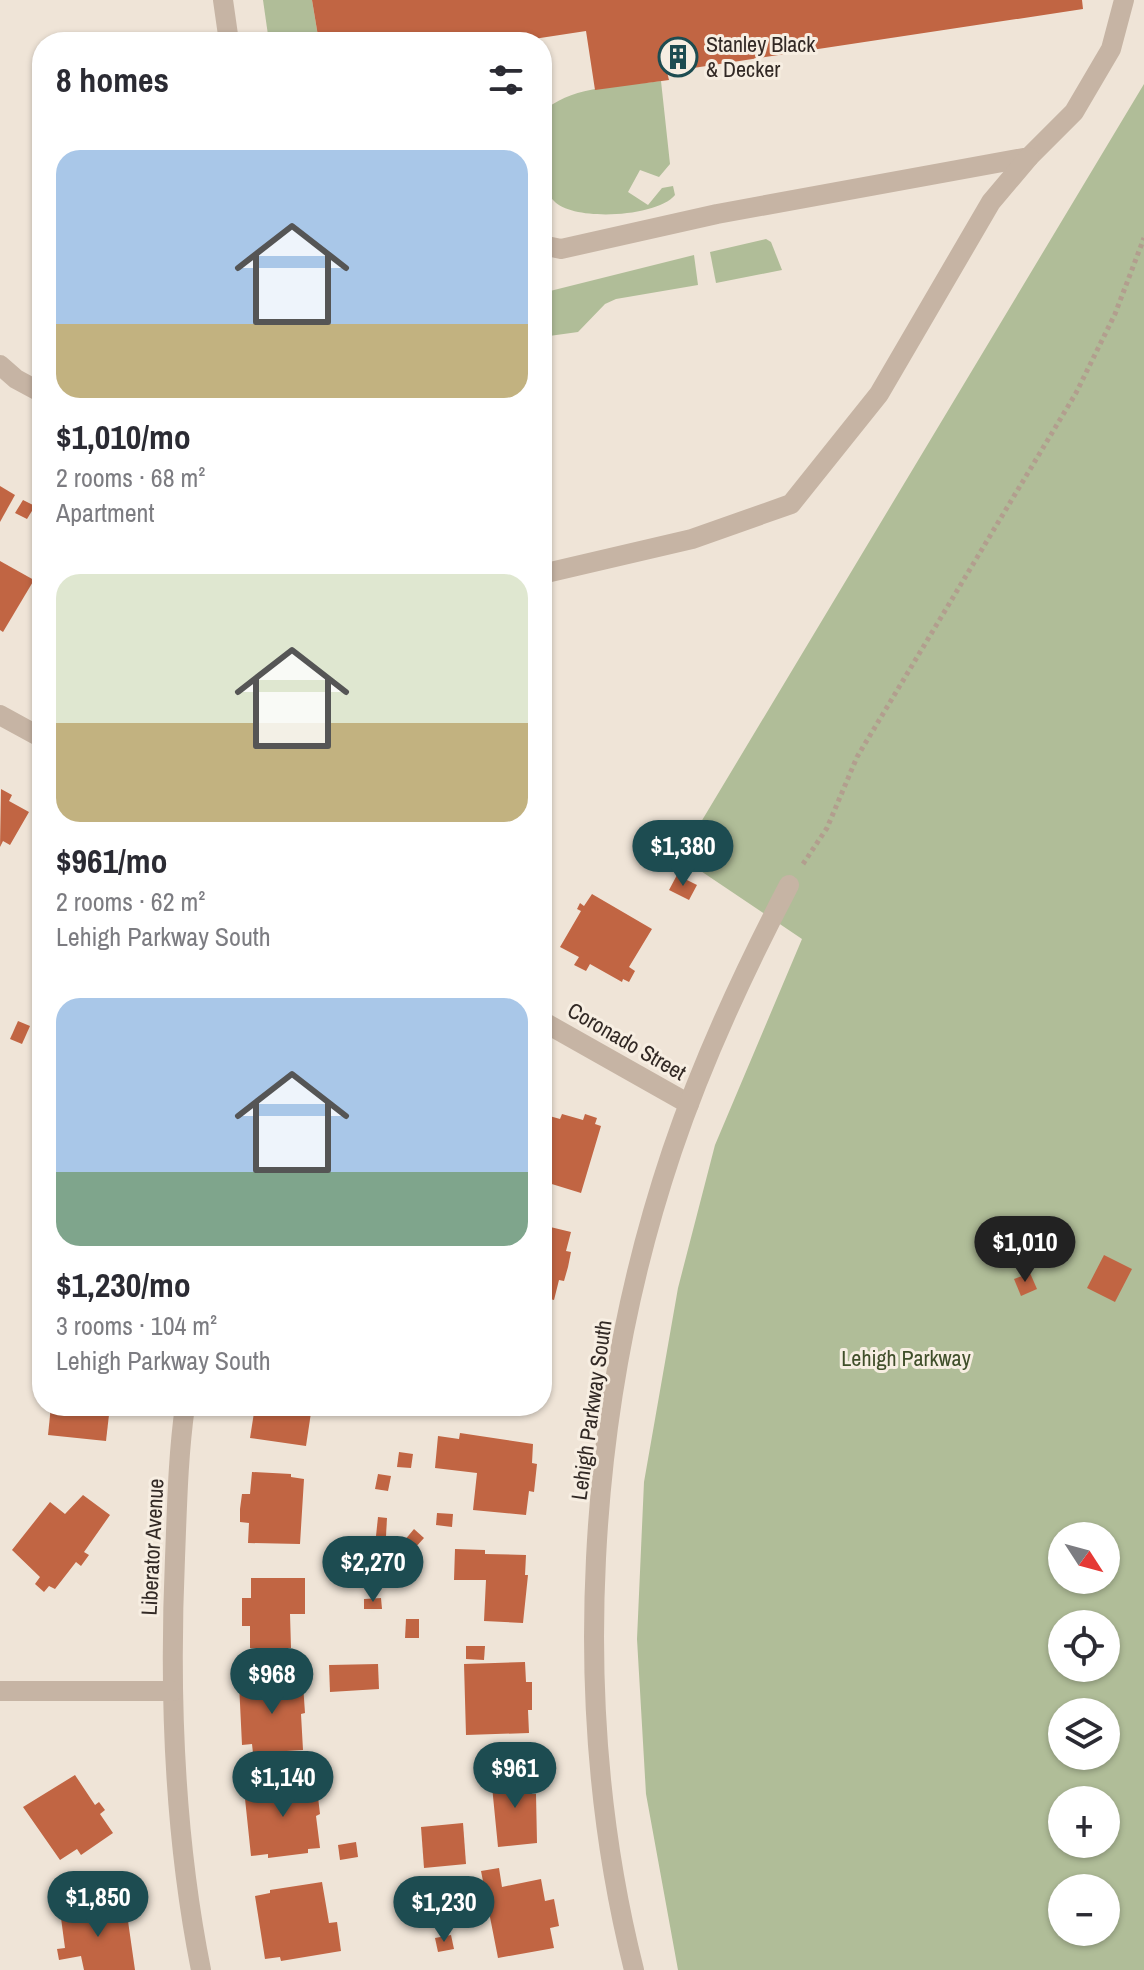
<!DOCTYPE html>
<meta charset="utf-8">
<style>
:root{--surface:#fff;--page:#f7f7f7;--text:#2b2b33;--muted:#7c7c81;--accent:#1d4c51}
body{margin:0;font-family:"Archivo Narrow",sans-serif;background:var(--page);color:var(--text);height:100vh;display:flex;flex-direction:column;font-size:30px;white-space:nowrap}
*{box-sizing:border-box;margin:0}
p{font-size:26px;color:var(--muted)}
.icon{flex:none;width:44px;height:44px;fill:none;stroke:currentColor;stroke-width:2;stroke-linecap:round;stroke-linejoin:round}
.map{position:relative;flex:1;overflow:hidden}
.details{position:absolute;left:32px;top:32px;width:520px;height:1384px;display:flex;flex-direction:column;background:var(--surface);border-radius:32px;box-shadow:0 2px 6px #0004}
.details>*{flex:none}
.needle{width:52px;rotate:126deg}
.buttons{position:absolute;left:1048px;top:1522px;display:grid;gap:16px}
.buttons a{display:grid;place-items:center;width:72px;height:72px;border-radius:50%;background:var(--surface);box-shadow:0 2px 6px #0004;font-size:40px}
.price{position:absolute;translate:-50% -68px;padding:0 18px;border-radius:28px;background:var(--accent);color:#fff;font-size:26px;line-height:52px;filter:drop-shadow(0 2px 4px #0008)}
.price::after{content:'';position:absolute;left:50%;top:48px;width:24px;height:18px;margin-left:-12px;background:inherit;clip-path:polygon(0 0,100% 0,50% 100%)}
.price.selected{background:#222;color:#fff}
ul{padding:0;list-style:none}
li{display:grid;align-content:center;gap:16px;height:424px;padding:0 24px}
li span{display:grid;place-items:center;height:248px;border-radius:24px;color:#555}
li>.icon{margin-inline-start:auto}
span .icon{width:144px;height:144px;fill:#fffc;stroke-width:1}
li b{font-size:34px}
h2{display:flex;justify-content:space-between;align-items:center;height:96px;padding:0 24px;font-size:34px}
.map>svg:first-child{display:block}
</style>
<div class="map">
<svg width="1144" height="1970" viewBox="0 0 1144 1970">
<rect width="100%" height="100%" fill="#efe4d7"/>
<g fill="#b0bd98" fill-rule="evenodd">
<path d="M263,0H312L319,42H269Z"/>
<path d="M661,81L670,164L659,177L640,170L628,192L648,205L662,188L673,186L675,195C657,217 574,222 554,201C538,185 542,163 542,143C542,128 539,112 553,104C583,85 627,86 661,81Z"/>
<path d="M1144,84V1970H678L646,1794L637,1639L644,1482L678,1288L715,1145L802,939L680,857ZM1062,1536H1106V1580H1062ZM1062,1624H1106V1668H1062ZM1062,1712H1106V1756H1062ZM1062,1800H1106V1844H1062ZM1062,1888H1106V1932H1062Z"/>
<path d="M766,239L771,242L782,270L716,283L710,252Z"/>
<path d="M694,255L698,285L616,299L605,304L578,332L542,337V293Z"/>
</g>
<g fill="#c16543">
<path d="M312,0H1082L1083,9L667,72L669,80L595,90L586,31L514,42H319Z"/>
<path d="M0,486L15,495L0,522Z"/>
<path d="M23,500L35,506L27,519L15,513Z"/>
<path d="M0,561L34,580L3,632L0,630Z"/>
<path d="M1,789L12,795L9,801L29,812L10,845L3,841L0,847Z"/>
<path d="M677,875L697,885L689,900L669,890Z"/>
<path d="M592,894L652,929L629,967L635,971L629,982L623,979L622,982L590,964L586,971L574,965L579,957L560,947L581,911L577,909L580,903L584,906Z"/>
<path d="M18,1021L30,1026L22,1044L10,1039Z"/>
<path d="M562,1114L583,1120L585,1114L597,1118L595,1124L601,1126L581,1193L542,1181L551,1147L542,1145V1129L546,1115L560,1119Z"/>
<path d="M542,1225L571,1232L566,1251L571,1252L568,1267L564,1281L559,1280L554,1300L542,1297Z"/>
<path d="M1104,1255L1132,1269L1115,1302L1087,1288Z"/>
<path d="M1030,1273L1037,1289L1021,1296L1014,1279Z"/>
<path d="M542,1340L549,1341L545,1358H549L543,1387Z"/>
<path d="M51,1406H110L106,1441L48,1435Z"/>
<path d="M255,1406H312L306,1446L250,1438Z"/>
<path d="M460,1433L533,1444L532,1463L537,1464L534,1492L529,1491L526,1515L473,1510L477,1473L435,1468L438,1436L459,1439Z"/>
<path d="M399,1452L413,1454L411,1468L397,1467Z"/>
<path d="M252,1472L291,1474V1477L304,1479L300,1544L248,1543L249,1523L240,1522V1509L242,1494H250Z"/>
<path d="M378,1474L391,1476L388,1491L375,1489Z"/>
<path d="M83,1495L110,1515L84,1552L89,1555L81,1566L76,1562L55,1589L49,1586L44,1592L35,1584L40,1577L12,1550L50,1502L65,1514Z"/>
<path d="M437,1513L453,1514L452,1527L436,1525Z"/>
<path d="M378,1517L387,1518L386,1536H376Z"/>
<path d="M414,1529L424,1538L414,1549L404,1541Z"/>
<path d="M455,1549L485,1550V1554L526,1555L525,1575H528L523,1623L484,1621L486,1580H454Z"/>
<path d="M251,1578H305V1614H290L291,1648H250V1626H242V1598H251Z"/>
<path d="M381,1598L382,1609H364V1599Z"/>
<path d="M406,1619H419V1638H405Z"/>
<path d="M466,1646H485L484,1660L466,1659Z"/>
<path d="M525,1662L526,1682H532V1710H528L529,1733L466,1735L464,1664Z"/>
<path d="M378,1664L379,1689L330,1692L329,1665Z"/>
<path d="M290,1680L291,1684H303L305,1713L301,1714L303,1750L253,1753L252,1744L242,1745L239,1683Z"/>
<path d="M529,1772L532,1794H536L537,1843L498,1847L491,1776Z"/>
<path d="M75,1775L95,1805L99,1802L105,1810L100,1814L113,1833L81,1855L77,1849L60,1860L23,1807Z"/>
<path d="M316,1780L320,1814L316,1816L320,1848L308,1849V1853L268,1858V1854L251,1856L244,1789Z"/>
<path d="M463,1823L466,1864L424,1868L421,1827Z"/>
<path d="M356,1842L358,1857L340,1860L338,1845Z"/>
<path d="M499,1868L502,1887L541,1879L545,1901L554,1899L559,1926L550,1928L554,1948L498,1958L481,1871Z"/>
<path d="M442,1877L444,1889L427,1893L425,1880Z"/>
<path d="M322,1882L329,1923L337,1922L341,1951L281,1961L280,1957L265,1959L255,1896L270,1893V1890Z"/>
<path d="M117,1903L120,1922L128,1921L135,1970H84L81,1956L59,1960L57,1949L65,1948L61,1918L78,1915L77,1909Z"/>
<path d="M451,1935L454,1949L438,1952L435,1938Z"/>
</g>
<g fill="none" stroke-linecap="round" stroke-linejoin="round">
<path stroke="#b29e8e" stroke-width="5" stroke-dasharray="4 4" stroke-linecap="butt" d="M803,864L827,828L857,757L1076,393L1115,314L1144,238"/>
<g stroke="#c6b4a4" stroke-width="20">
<path d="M223,0L229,42"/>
<path d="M542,245L561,249L717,214L1029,157L1074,112L1111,49L1124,0"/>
<path d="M0,365L16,379L42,393"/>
<path d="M542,574L692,539L791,504L879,394L991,202L1029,157"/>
<path d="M0,715L42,738"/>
<path d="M542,1021L689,1104"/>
<path d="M185,1406C178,1456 177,1507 175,1558C169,1695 174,1835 201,1970"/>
<path d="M0,1691H173"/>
<path d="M634,1970C568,1708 586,1407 672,1151C703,1059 744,971 789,885"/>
</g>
</g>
<defs>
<symbol id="building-ring" viewBox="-11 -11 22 22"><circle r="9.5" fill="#f7eee2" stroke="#1d4c51" stroke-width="1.5"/><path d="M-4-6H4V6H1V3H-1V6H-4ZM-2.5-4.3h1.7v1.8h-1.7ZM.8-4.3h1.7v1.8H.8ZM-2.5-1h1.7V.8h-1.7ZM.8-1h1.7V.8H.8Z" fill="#1d4c51"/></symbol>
</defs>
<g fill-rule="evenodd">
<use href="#building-ring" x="656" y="35" width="44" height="44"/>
</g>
<g text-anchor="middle" stroke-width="6" stroke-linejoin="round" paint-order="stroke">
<g font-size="22" fill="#322925" stroke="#f7eee2" text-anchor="start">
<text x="706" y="52">Stanley Black<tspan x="706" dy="25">&amp; Decker</tspan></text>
</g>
<g font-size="22" fill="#322925" stroke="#f7eee2">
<text transform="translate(627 1041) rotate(30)" y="8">Coronado Street</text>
<text transform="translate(591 1410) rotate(-82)" y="8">Lehigh Parkway South</text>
<text transform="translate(152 1547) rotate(-87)" y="8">Liberator Avenue</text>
</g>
<g font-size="22" fill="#404f2a" stroke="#f7eee2">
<text x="906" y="1366">Lehigh Parkway</text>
</g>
</g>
</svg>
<div class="buttons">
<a><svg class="needle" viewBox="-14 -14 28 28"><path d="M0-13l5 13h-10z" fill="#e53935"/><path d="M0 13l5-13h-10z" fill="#7c7c81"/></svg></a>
<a><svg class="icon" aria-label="locate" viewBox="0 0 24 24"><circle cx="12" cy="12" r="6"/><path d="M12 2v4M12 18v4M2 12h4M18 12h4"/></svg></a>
<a><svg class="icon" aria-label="layers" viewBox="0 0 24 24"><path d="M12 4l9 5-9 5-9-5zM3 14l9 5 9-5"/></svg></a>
<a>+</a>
<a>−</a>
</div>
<b class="price" style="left:683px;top:888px">$1,380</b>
<b class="price selected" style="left:1025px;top:1284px">$1,010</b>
<b class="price" style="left:373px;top:1604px">$2,270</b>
<b class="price" style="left:272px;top:1716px">$968</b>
<b class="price" style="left:515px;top:1810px">$961</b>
<b class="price" style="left:283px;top:1819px">$1,140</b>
<b class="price" style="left:98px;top:1939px">$1,850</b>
<b class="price" style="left:444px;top:1944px">$1,230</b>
<section class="details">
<h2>8 homes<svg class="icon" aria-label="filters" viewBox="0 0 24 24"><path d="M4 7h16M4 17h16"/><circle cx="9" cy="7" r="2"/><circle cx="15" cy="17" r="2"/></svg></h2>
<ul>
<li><span style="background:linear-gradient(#a9c7e8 70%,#c2b280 0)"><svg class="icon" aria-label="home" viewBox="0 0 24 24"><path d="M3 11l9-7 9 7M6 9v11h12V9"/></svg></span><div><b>$1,010/mo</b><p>2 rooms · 68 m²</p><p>Apartment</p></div></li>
<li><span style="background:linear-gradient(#dfe7d0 60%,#c2b280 0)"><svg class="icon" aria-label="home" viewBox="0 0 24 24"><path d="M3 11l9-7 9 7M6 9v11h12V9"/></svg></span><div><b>$961/mo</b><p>2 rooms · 62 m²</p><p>Lehigh Parkway South</p></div></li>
<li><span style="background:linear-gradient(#a9c7e8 70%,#7fa58c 0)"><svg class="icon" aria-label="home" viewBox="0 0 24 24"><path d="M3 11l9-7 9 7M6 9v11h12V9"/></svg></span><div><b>$1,230/mo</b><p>3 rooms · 104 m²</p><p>Lehigh Parkway South</p></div></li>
</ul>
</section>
</div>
